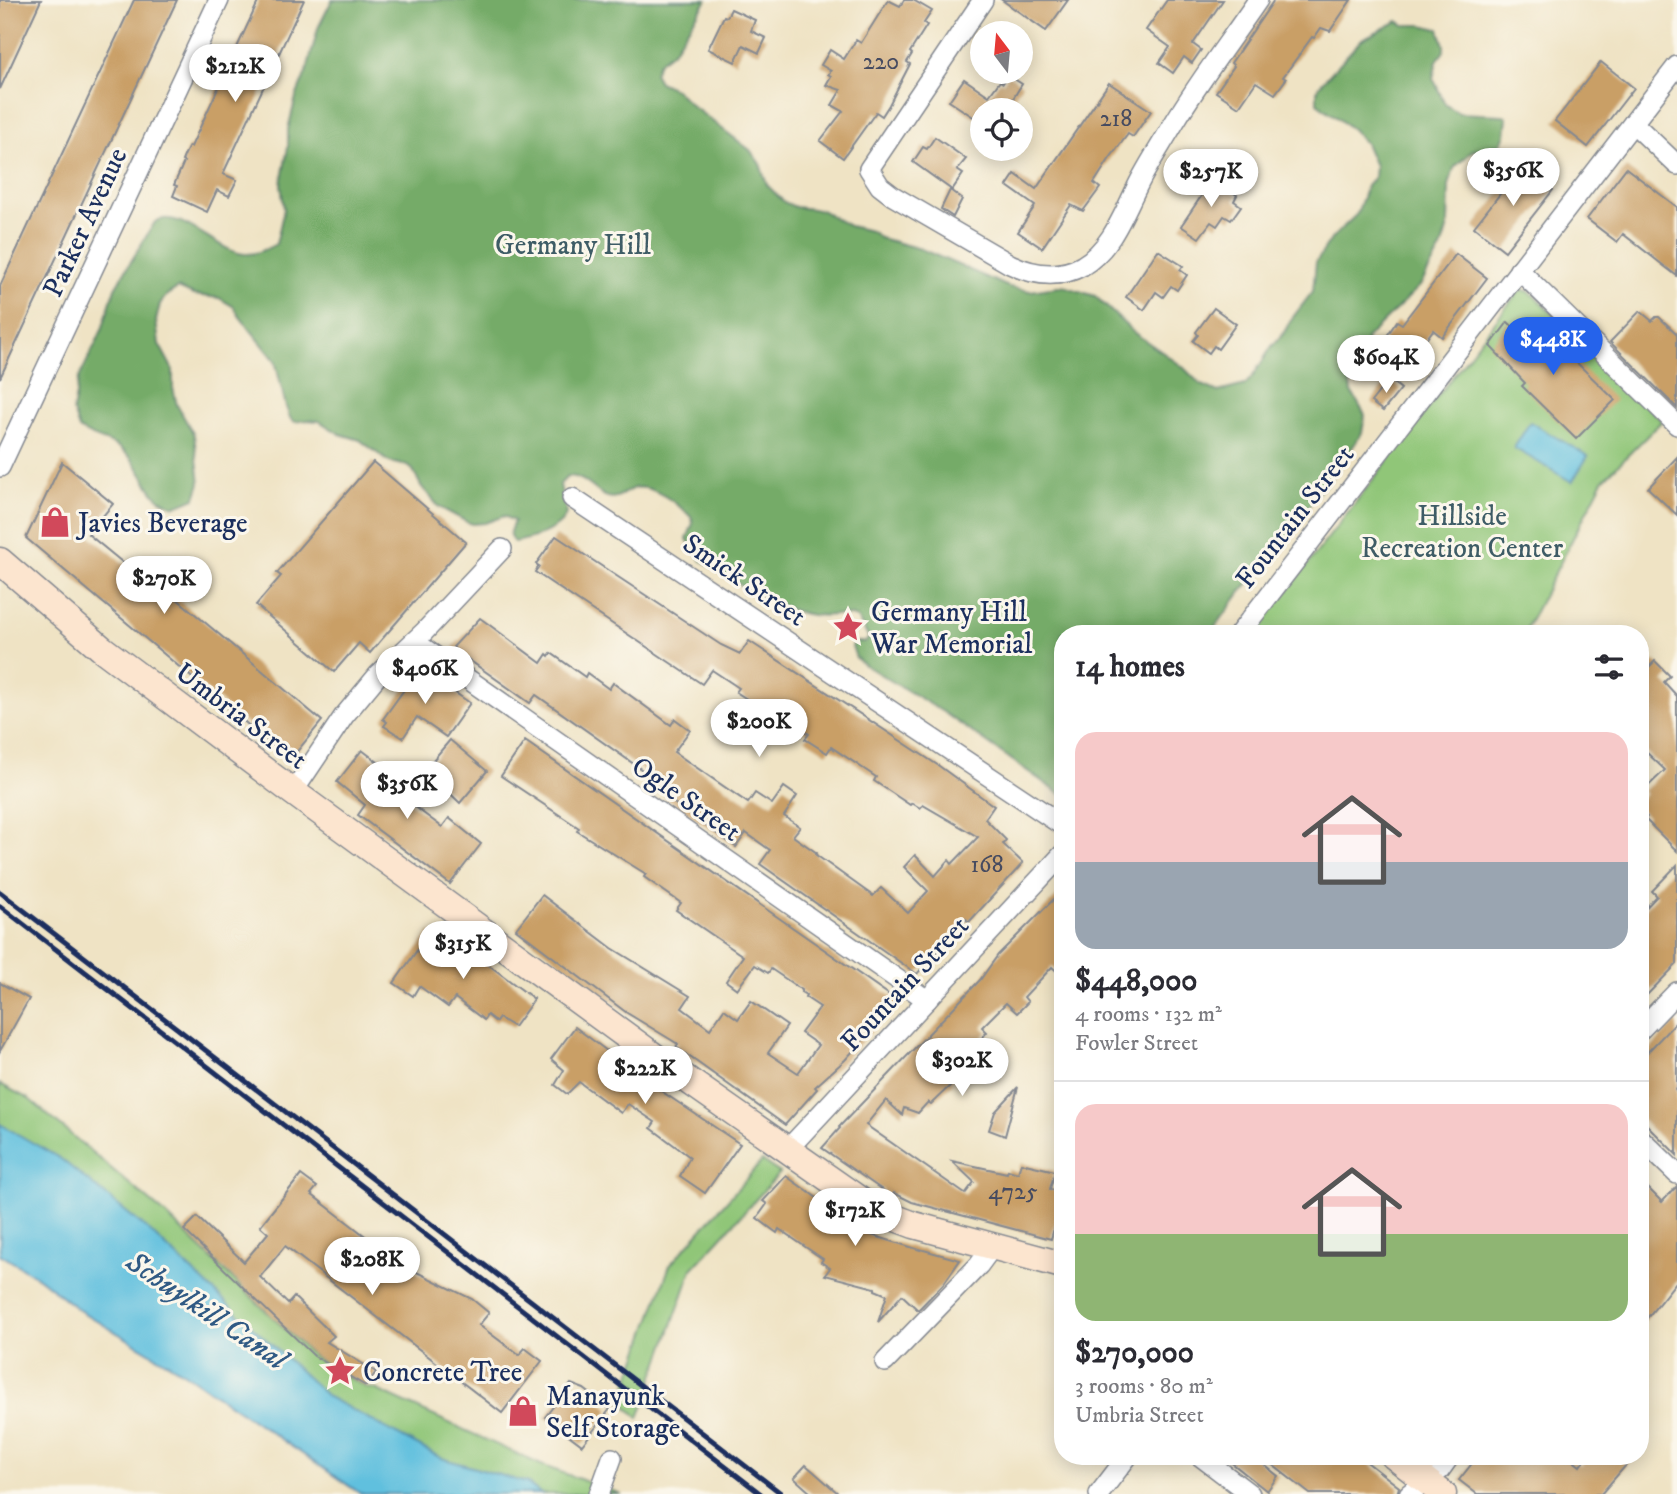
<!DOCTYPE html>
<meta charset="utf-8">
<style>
:root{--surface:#fff;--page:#f2f2f3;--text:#2b2b33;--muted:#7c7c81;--line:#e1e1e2;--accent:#2563eb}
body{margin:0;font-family:"IM FELL DW Pica",serif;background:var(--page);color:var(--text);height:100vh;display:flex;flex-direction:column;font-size:26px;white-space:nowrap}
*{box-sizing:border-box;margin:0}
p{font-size:23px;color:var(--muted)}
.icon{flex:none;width:38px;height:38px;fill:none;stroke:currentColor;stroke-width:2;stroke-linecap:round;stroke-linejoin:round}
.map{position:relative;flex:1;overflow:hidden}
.details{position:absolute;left:1054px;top:625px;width:595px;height:840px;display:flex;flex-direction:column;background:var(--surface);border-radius:28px;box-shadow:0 4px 18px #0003}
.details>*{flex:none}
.needle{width:46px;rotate:344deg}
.fabs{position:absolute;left:970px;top:21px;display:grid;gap:14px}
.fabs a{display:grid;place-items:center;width:63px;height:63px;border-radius:50%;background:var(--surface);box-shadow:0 4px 18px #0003;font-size:35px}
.price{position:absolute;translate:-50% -60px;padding:0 16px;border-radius:24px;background:#fff;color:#222;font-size:23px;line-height:46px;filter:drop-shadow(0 2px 4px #0008)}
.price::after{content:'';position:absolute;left:50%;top:42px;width:21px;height:16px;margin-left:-10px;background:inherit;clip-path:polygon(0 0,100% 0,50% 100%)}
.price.current{background:var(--accent);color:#fff}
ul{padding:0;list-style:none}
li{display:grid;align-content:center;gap:14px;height:371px;padding:0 21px}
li+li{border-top:2px solid var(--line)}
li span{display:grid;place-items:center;height:217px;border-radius:21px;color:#555}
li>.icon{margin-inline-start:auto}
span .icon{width:126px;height:126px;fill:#fffc;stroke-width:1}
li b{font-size:30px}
h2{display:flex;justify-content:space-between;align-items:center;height:84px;padding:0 21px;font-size:30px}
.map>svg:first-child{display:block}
</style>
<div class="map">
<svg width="1677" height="1494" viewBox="0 0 1677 1494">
<rect width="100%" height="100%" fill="#fbf7ec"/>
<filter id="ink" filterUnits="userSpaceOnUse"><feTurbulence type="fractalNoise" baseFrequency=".0143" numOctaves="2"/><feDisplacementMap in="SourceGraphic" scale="14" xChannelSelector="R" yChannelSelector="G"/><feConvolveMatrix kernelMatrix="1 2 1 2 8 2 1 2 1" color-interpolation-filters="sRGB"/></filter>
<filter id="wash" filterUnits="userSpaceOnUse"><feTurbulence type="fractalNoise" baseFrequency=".00686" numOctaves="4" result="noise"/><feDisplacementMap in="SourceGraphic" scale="28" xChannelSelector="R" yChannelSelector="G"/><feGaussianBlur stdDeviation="1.57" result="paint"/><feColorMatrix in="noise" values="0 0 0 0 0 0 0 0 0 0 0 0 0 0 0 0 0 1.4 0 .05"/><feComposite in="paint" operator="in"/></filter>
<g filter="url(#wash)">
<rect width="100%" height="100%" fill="#efe3c4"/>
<g fill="#90c678" stroke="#567a6b" stroke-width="2">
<path d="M1524,290L1530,292L1662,421L1603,480L1524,633L1254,634L1500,315L1518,292Z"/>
<path d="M0,1084L29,1099L165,1214L314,1357L367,1388L375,1389L541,1465L621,1494H361L183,1372L79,1310L40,1279L0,1254Z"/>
<path d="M762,1161L780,1173L692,1269L639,1418L621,1402L670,1265Z"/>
</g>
<path fill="#74ab68" stroke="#486d63" stroke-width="2" d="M332,0H707L673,51L659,62L654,73L659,82L675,89L691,105L750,150L760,164L767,185L784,202L795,207L821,210L849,226L871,231L880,238L921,249L1009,287L1030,291L1064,286L1095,296L1133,332L1182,366L1200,384L1218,392L1245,385L1253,376L1272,346L1284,333L1290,321L1313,291L1316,262L1332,238L1357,214L1367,186L1374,177L1375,166L1365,143L1352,129L1317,103V92L1319,86L1362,39L1398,21L1404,25H1422L1439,29L1444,45V51L1437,61L1433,78L1445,104L1459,113L1502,115L1507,118L1505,135L1500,145L1472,151L1454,168L1449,186L1448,226L1441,249L1420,286L1366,339L1369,351L1350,385L1351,391L1365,415L1362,433L1335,474L1315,496L1289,538L1241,592L1211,633L1062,634V795L943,712L863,664L856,658L852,646L855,642H865L869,638L857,618C842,612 829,617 813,615C790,612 772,601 752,590L751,592L701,560L687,539L693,523L691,517C679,505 653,484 635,488C625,490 618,502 605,496C592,489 584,476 568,476L560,484C561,493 566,505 566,512C565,529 528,540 514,542C506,534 511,530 514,521L504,516L485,523L473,524L467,522L439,507L421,486L413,470L408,466L389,462L360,440L340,434L319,421L306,420L295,422L290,418L286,407L275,360L240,317L234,307L219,298L194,295L178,288L167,295L160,304L156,321L159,344L173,370V388L177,405L194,435L200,483L195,498L176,506C148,501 146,473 128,455C114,440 94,440 79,429L73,411L79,378L102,330L115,288L155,222C180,206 218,253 245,254C255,255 267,249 276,244L284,209L281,184L288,147V129L296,97L307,70L318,28Z"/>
<g fill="#60c0de" stroke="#3e789e" stroke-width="2">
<path d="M1530,422L1588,456L1572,482L1514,448Z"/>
<path d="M0,1124L61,1159L146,1228L328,1397L441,1458L527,1483L541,1494H361L183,1372L79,1310L40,1279L0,1254Z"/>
</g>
<g id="blocks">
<g fill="#c99f66">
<path d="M0,0H41L0,89Z"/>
<path d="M134,0H177L0,378V286Z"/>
<path d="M259,0H304L223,174L237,180L229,196L217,190L207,212L173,196L177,186L174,185L184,162L182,161L185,154L189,146L191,147Z"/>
<path d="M888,0L900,6L904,0H913L932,11L924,23L927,25L910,52L912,54L907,62L910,64L889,105L882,116L876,112L843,158L820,141L843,111L832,105L841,90L826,85L831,76L828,74L831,71L821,65L830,50L844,59L856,40L861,43Z"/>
<path d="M1002,0H1068L1046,31Z"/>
<path d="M1167,0H1223L1193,44L1201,50L1192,63L1184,57L1173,73L1159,63L1170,47L1146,30Z"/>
<path d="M1274,0H1351L1330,31L1321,28L1314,38L1312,37L1283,77L1286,79L1275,94L1256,82L1239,107L1216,92L1234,66L1231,63Z"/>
<path d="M731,9L755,20L751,31L766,38L759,53L743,45L735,62L708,49L724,16L727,17Z"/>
<path d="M1601,62L1634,88L1588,147L1555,121Z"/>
<path d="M1008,75L1022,84L1006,110H1000L989,103L984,110H982L978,120L949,101L964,79L989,96L1000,81L1003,83Z"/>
<path d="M1109,83L1151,111L1133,137L1128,134L1110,158L1094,183L1100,188L1083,211L1071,205L1042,248L1018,232L1035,206L1007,186L1015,174L1036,189Z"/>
<path d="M935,137L966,159L957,170L963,174L952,190L913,162L923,147L927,149Z"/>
<path d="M1522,166L1553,190L1505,251L1474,227Z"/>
<path d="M1626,168L1677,207V276L1623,234L1617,242L1587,219Z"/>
<path d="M1213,179L1237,195L1234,201L1241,206L1231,220L1224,216L1217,226L1211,222L1199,238L1181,226Z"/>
<path d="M950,190L962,199L953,217L941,209Z"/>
<path d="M1158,250L1183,266L1180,270L1187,275L1177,290L1171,286L1163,297L1156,292L1144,310L1126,297Z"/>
<path d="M1456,254L1487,278L1442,337L1433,330L1408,365L1380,346L1397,321L1402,324Z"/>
<path d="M1214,308L1236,324L1218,349L1214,346L1209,353L1193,341L1198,335L1196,332Z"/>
<path d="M1640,311L1652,321L1656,317H1659L1677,334V408L1610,342Z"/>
<path d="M1508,322L1521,335L1535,322L1615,400L1576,439L1522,386L1525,383L1490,346Z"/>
<path d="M1389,379L1401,389L1383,411L1371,402Z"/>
<path d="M1677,457V515L1648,488Z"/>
<path d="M62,462L113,504L88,534L139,576L144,571L322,721L290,760L26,538Z"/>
<path d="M373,462L466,542L370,653L359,643L334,672L256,605L281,576L277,573Z"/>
<path d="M556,536L721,645L740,654L749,641L939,766L994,806L985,819L1006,840L1003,844L1023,863L969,922L966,919L942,944L943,945L917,974L760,864L770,850L746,833L736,847L650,786L655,779L536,695L530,703L455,650L453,647L480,618L541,663L547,654L549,656L551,653L585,677L587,673L609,689L613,683L671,725L675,719L690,730L674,752L748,803L755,793L772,804L784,787L797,796L784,816L800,827L793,836L817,853L816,855L873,896L881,888L908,913L928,891L904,867L915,855L935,876L949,860L952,864L978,837L923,805L920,808L912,803L910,805L874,781L876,777L831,747L827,753L805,739L809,734L783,717L777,727L757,714L761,708L736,692L739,688L712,670L702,684L535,572L539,566L536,564Z"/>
<path d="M1655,661L1670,676L1664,682L1677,696V851L1645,819L1647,817L1640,809V800L1646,794L1643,791L1665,770L1644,750L1646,748L1640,741V676Z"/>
<path d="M408,667L439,685L441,683L470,703L446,737L417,717L403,738L384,726L387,722L383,719L406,687L399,682Z"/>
<path d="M450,740L487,771L460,803L432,776L435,772L428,766Z"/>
<path d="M525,741L898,1001L845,1060L815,1087L817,1089L785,1125L676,1047L678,1044L627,1013L516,929L542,895L612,948L690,996L682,1008L710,1029L724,1009L738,1019L751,1001L787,1026L768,1053L798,1073L818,1045L801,1033L820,1007L805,997L806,995L801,992L802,990L771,969L768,973L755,965L737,989L726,981L743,956L676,910L681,903L644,877L646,874L577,831L579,828L501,776Z"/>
<path d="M362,750L391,772L383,781L423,813L442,827L449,818L481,844L450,884L358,815L365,805L337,782Z"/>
<path d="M1677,865V964L1640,1002V914L1657,896L1652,891Z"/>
<path d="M1062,891V976L1052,967L1024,997L1028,1002L1017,1013L1006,1003L982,1027L987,1032L967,1056L971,1060L951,1081L953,1083L931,1104L928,1102L918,1113L904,1108L902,1115L886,1100L866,1125L965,1194L974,1182L952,1161L1007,1173L1008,1170L1018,1173L1021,1163L1055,1171L1050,1189L1062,1192V1212L1059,1211L1051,1239L912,1202L894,1193L891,1196L822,1148L840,1128L839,1127L980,980L998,955Z"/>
<path d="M430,932L449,945L453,938L534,999L514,1027L499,1018L496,1022L487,1015L484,1020L455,998L448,1007L419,986L413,996L394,983Z"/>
<path d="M0,983L29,999L0,1051Z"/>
<path d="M1677,1021V1087L1675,1090L1677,1092V1155L1640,1118V1060Z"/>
<path d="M575,1027L655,1087L740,1144L705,1193L680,1176L690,1157L651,1128L655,1122L628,1104L621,1113L579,1082L567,1094L555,1085L564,1070L551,1059Z"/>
<path d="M1018,1087L1005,1136L989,1130L995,1112Z"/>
<path d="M301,1175L317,1187L311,1194L404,1266L472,1299L489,1313L479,1325L519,1355L525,1348L542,1361L502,1413L285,1246L260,1277L288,1304L294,1297L334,1336L327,1342L376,1372L366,1386L314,1356L184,1230L197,1217L244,1262L268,1233L260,1226Z"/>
<path d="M786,1176L868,1234L920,1250V1249L960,1260L944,1283L918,1310L902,1295L878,1322L887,1295L875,1290V1288L825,1275L830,1268L821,1262L823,1259L779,1229L777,1233L757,1218L767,1204L763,1201Z"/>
<path d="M1640,1180L1662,1202L1677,1186V1281L1640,1327Z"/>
<path d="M571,1384L584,1389L610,1409L582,1445L545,1417Z"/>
<path d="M1223,1456H1253L1278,1476L1267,1491Z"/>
<path d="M1261,1456H1359L1399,1487L1397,1494H1310Z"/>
<path d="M1478,1456H1567L1580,1466L1587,1456H1634L1601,1494H1477L1459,1480Z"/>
<path d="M806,1465L839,1494H812L794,1478Z"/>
</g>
</g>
</g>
<g filter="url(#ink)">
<use href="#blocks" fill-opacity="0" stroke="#858991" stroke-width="2"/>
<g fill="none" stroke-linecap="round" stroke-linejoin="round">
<defs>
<g id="minor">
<path d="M983,0L869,169L880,186L893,196L1010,264C1033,275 1058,279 1082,266C1113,248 1125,209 1141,179C1151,160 1163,142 1174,123C1199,81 1230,41 1258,0"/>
<path d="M1633,123L1677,165"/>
<path d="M1519,270L1677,425"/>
<path d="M0,467L219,0"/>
<path d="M572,498L1062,825"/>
<path d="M1239,634L1677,66"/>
<path d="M415,642L927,1000"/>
<path d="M293,792L344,716L378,675L424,632L502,549"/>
<path d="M1640,1030L1677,992"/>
<path d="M1640,1138L1677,1174"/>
<path d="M787,1150L1062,855"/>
<path d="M885,1362L979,1265L993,1246"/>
<path d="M1200,1456L1250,1494"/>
<path d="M599,1494L612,1458"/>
<path d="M1099,1494L1128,1456"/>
<path d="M1409,1494L1440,1470L1450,1456"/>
</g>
<g id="secondary">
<path d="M0,561L101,648L293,792L662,1062L861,1201L877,1211L914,1225L1062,1265"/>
<path d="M1394,1456L1443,1494"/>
</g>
</defs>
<use href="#minor" stroke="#858991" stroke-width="22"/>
<use href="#secondary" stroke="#858991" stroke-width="29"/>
<use href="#minor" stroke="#fff" stroke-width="19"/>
<use href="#secondary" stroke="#fce5cf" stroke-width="26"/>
<g stroke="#1b2f5e" stroke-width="5">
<path d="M0,892L782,1494"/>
<path d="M0,906L761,1494"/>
</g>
</g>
</g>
<defs>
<symbol id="shop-bare" viewBox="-9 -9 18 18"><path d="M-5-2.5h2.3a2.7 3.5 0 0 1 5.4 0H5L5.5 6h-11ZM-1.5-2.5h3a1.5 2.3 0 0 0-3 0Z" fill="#d1495b" stroke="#fbf7ec" stroke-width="2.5" paint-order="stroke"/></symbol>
<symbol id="sight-bare" viewBox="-9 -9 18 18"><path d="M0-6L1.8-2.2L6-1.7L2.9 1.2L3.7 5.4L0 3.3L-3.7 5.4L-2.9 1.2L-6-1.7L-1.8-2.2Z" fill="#d1495b" stroke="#fbf7ec" stroke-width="2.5" paint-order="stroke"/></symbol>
</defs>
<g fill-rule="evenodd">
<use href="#shop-bare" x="33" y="500" width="44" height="44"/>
<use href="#sight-bare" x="826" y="605" width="44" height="44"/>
<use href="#sight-bare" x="318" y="1349" width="44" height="44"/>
<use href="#shop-bare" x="501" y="1389" width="44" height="44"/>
</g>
<g text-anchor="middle" stroke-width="6" stroke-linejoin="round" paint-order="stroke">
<g font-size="24" fill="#464b60">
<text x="881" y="69">220</text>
<text x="1116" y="126">218</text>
<text x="987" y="872">168</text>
<text x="1013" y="1199">4725</text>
</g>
<g font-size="28" fill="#1b2f5e" stroke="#fbf7ec">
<text transform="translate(84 222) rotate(-65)" y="10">Parker Avenue</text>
<text transform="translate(1294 516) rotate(-52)" y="10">Fountain Street</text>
<text transform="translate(745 579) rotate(34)" y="10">Smick Street</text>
<text transform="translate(242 715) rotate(37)" y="10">Umbria Street</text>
<text transform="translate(687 798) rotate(35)" y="10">Ogle Street</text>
<text transform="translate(904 983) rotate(-47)" y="10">Fountain Street</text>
</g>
<g font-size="28" fill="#3e5c66" stroke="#fbf7ec">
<text x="573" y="254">Germany Hill</text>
<text x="1462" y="525">Hillside<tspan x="1462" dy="32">Recreation Center</tspan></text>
</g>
<g font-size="28" fill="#1b2f5e" stroke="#fbf7ec" text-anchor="start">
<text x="78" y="532">Javies Beverage</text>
<text x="871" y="621">Germany Hill<tspan x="871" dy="32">War Memorial</tspan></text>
<text x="363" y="1381">Concrete Tree</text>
<text x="546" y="1405">Manayunk<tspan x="546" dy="32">Self Storage</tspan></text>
</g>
<g font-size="30" font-style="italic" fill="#305a84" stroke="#fbf7ec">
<text transform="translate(207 1310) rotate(34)" y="10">Schuylkill Canal</text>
</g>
</g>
</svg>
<div class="fabs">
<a><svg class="needle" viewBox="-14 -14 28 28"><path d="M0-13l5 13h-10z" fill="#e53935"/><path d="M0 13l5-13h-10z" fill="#7c7c81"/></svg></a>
<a><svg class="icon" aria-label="locate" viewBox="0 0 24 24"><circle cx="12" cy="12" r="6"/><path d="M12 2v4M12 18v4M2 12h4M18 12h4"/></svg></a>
</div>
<b class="price" style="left:235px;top:104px">$212K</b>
<b class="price" style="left:1513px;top:208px">$356K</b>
<b class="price" style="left:1211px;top:209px">$257K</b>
<b class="price current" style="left:1553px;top:377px">$448K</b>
<b class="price" style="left:1386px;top:395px">$604K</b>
<b class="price" style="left:164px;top:616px">$270K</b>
<b class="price" style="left:425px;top:706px">$406K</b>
<b class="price" style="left:759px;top:759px">$200K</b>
<b class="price" style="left:407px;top:821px">$356K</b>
<b class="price" style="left:463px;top:981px">$315K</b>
<b class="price" style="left:962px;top:1098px">$302K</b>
<b class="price" style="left:645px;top:1106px">$222K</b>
<b class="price" style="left:855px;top:1248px">$172K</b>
<b class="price" style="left:372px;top:1297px">$208K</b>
<section class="details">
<h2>14 homes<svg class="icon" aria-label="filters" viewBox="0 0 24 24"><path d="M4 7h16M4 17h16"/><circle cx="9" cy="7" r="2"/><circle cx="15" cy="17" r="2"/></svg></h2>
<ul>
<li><span style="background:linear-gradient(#f6c9c9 60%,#9aa5b1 0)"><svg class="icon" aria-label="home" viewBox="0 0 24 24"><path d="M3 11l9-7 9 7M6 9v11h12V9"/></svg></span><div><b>$448,000</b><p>4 rooms · 132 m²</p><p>Fowler Street</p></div></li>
<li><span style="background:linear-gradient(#f6c9c9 60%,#8fb573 0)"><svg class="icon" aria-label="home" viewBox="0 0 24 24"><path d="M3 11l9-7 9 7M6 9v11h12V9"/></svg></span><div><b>$270,000</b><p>3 rooms · 80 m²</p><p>Umbria Street</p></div></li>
</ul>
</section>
</div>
